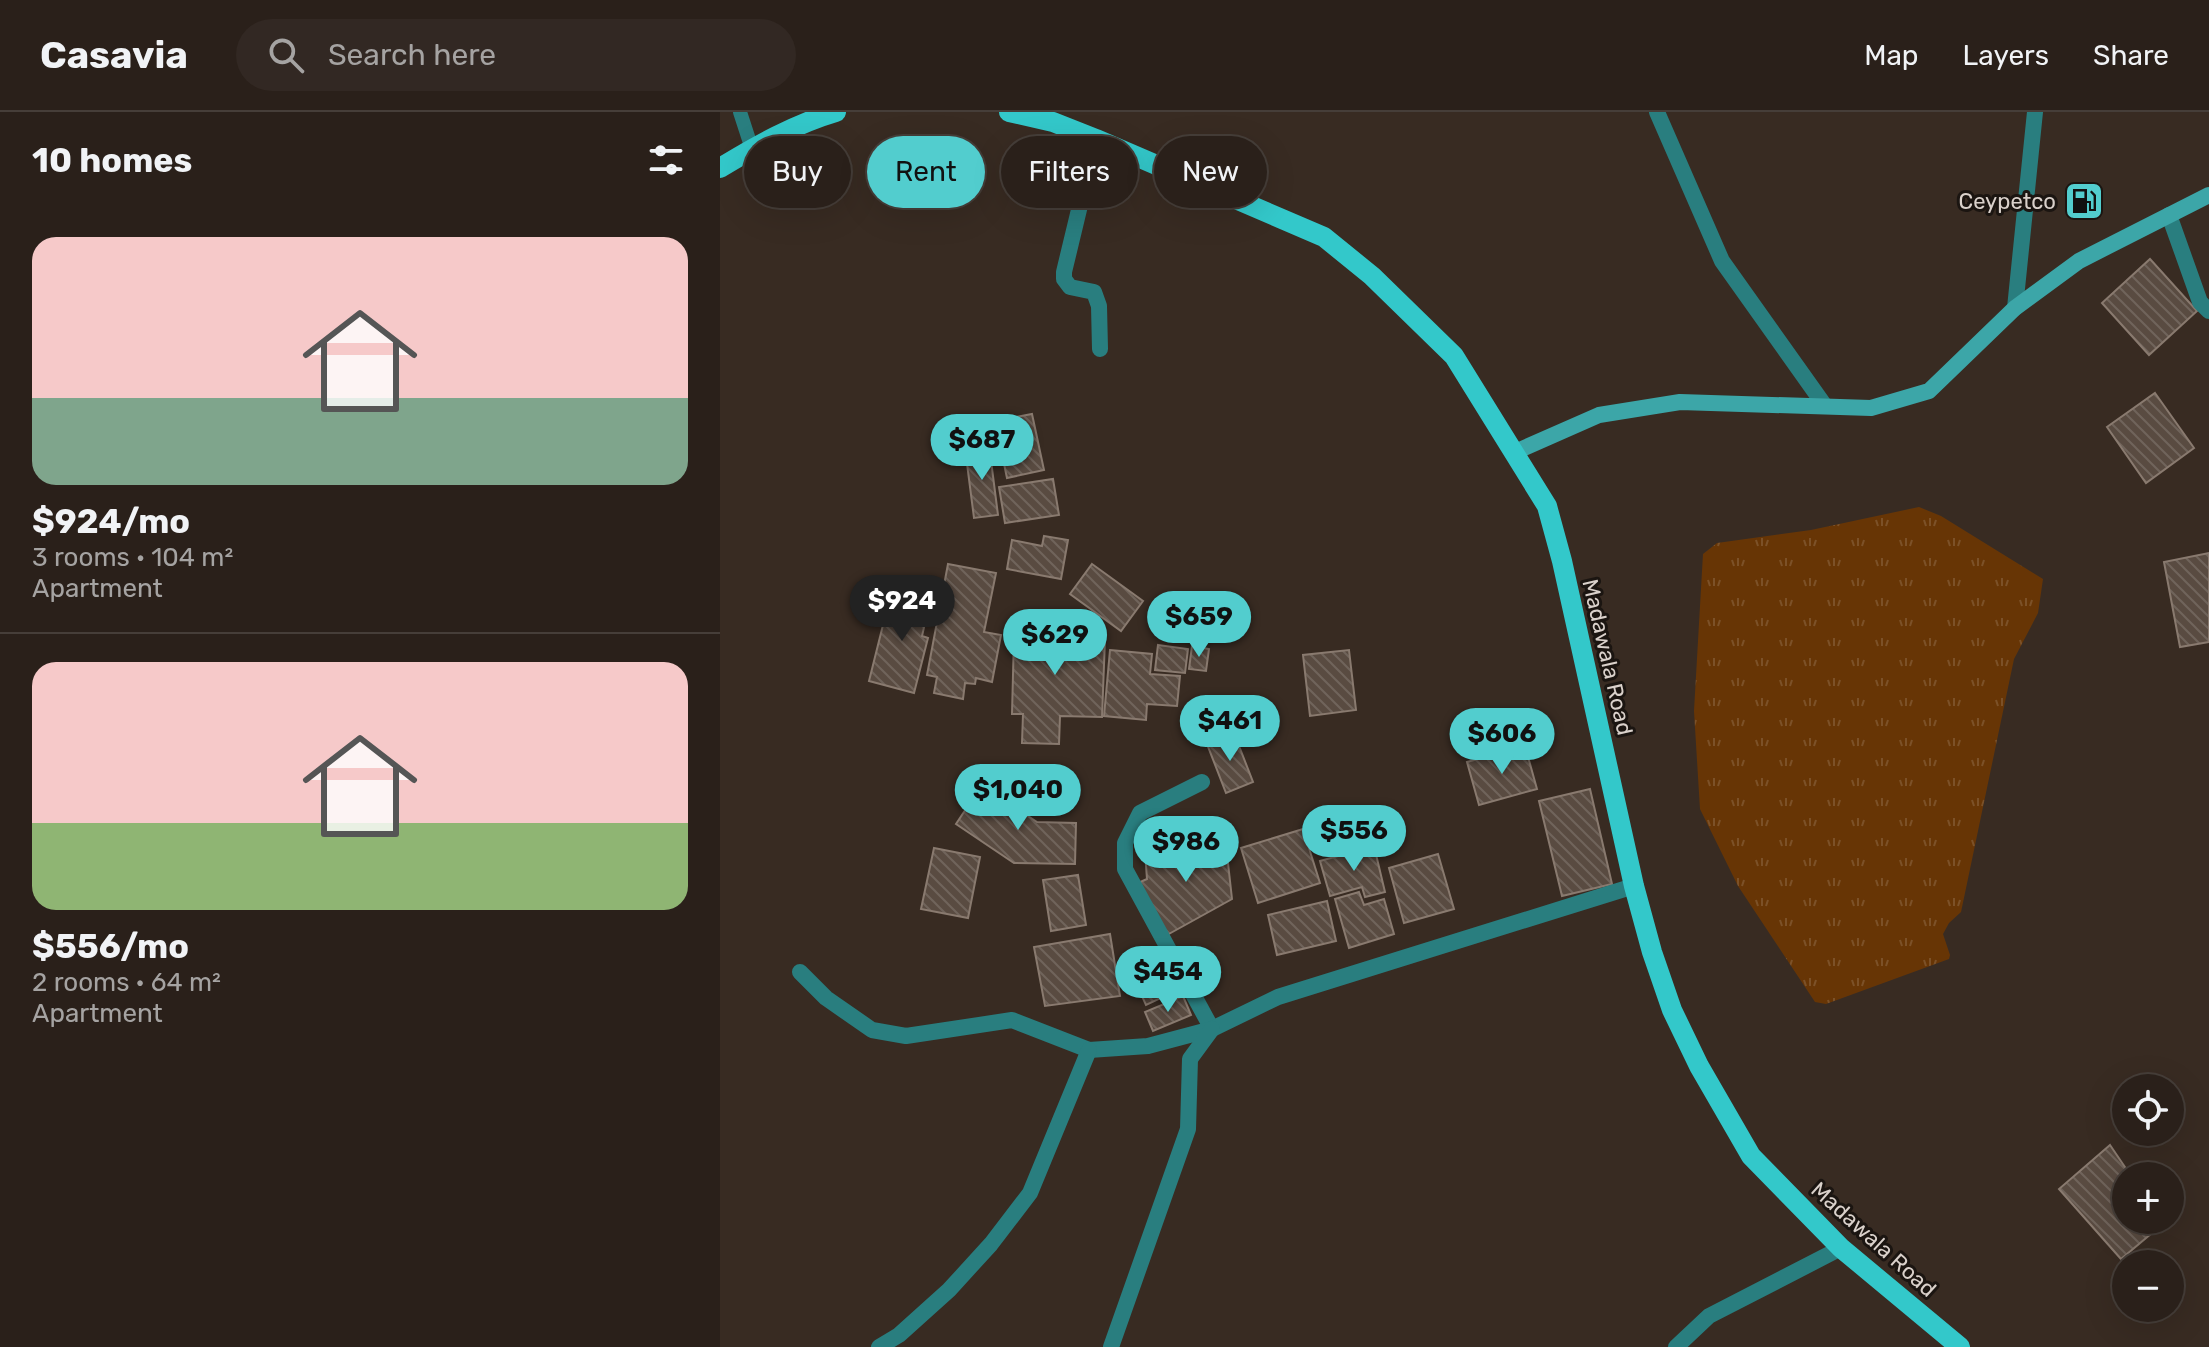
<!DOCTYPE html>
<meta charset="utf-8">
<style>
:root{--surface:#2a201a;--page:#322823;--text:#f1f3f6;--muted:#a5a3a2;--line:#463e39;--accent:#52cdce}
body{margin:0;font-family:Rubik,sans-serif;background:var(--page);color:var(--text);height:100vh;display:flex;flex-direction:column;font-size:30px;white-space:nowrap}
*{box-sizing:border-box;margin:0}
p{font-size:26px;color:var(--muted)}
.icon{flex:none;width:44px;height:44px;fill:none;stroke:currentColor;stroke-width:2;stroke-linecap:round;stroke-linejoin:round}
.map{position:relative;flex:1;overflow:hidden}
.panel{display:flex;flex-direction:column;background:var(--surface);width:720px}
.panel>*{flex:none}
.guide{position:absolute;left:24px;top:24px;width:760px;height:72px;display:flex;gap:16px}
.buttons{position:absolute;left:1392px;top:962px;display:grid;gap:16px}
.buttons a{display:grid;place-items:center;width:72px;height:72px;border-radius:50%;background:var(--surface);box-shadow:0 8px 32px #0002,0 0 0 2px var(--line);font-size:40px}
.price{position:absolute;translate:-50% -68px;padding:0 18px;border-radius:28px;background:var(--accent);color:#111;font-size:26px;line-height:52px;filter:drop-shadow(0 2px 4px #0008)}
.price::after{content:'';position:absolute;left:50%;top:48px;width:24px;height:18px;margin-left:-12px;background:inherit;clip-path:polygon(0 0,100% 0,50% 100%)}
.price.active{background:#222;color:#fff}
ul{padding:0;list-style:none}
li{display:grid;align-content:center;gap:16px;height:424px;padding:0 32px}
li+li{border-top:2px solid var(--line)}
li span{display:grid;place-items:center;height:248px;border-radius:24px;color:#555}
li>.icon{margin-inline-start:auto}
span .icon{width:144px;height:144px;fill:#fffc;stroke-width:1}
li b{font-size:34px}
h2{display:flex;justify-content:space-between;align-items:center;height:96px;padding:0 32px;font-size:34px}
.chip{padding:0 28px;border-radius:36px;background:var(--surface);box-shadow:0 8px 32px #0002,0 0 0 2px var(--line);font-size:28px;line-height:72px}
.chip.active{background:var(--accent);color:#111}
header{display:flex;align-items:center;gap:48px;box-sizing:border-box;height:112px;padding:0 40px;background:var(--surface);border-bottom:2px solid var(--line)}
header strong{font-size:38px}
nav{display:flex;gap:44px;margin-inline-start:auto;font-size:28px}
.search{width:560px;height:72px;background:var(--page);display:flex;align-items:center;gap:20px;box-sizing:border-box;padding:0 28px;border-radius:44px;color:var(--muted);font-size:30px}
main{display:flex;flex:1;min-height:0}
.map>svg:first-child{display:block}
</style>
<header>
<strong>Casavia</strong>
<div class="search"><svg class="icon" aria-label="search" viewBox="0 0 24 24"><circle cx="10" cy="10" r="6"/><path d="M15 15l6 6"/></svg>Search here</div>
<nav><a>Map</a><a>Layers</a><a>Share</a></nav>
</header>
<main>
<section class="panel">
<h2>10 homes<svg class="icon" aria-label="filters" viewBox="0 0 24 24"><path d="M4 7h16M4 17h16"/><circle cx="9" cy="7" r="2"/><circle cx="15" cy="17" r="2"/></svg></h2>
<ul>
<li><span style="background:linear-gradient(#f6c9c9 65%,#7fa58c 0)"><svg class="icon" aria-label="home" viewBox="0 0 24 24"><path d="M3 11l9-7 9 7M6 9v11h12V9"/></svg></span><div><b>$924/mo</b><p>3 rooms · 104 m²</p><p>Apartment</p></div></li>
<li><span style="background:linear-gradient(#f6c9c9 65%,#8fb573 0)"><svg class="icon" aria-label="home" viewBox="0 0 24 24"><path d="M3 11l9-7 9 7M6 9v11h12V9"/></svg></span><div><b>$556/mo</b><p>2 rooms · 64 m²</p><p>Apartment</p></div></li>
</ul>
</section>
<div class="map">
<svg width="1489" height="1235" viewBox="0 0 1489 1235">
<defs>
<pattern id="grass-tufts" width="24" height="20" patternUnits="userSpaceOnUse" patternTransform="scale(2)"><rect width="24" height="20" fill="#673505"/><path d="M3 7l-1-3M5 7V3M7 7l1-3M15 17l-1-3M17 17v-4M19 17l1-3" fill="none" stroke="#7c5128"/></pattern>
<pattern id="building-back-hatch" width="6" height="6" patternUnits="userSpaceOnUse" patternTransform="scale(2)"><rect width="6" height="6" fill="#594b41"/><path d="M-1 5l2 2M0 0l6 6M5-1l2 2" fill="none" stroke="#70645b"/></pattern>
</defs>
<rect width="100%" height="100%" fill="#382b22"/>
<path fill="url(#grass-tufts)" d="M1199,395L1221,404L1323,467L1318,501L1294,547L1241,800L1229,811L1223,822L1230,843L1229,847L1106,892L1095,890L1018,774L980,697L974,599L983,442L997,431L1091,418Z"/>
<g fill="url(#building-back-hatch)" stroke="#897a6f" stroke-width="2">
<path d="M1430,147L1477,199L1429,243L1382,191Z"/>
<path d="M1435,281L1474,336L1426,371L1387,315Z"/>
<path d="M312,302L324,358L287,366L275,309Z"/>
<path d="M269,333L278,403L254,406L245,336Z"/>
<path d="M333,367L339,403L285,411L279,375Z"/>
<path d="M324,424L348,428L341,467L287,457L292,428L322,434Z"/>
<path d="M1489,441V530L1460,535L1444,450Z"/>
<path d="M228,452L276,461L264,520L281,523L272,570L256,566L255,572L245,571L243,587L214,581L217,565L207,563Z"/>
<path d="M372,452L423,489L401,519L350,482Z"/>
<path d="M177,476L211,485L202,524L208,526L194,581L149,569L163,513L167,514Z"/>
<path d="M306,499L344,500L343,526L385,527L382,605L340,604L339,632L302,631L303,602H292L294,524H305Z"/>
<path d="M438,533L468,537L465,561L435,558Z"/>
<path d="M472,534L489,537L486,559L469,557Z"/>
<path d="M390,538L432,542L430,562L460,564L457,594L427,592L426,608L384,604Z"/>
<path d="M629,538L636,598L590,604L583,543Z"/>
<path d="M514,621L533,670L506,681L487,632Z"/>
<path d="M805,634L817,677L759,693L747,650Z"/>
<path d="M262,673L317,710L356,711L355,752L294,751L236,712Z"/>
<path d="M870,677L892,772L842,784L819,689Z"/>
<path d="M583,717L600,771L538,791L521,736Z"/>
<path d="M506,733L512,787L447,823L418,771L427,767L425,740Z"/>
<path d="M654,734L665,780L645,785L642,775L610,784L600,749Z"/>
<path d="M214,736L260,745L248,806L201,797Z"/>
<path d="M718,742L734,797L684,811L669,756Z"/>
<path d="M358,763L366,813L331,819L323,768Z"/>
<path d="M639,780L644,793L664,787L674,822L629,836L615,787Z"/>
<path d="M607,789L616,829L557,843L548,803Z"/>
<path d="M390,822L400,884L325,894L314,835Z"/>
<path d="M444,844L460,877L426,893L411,860Z"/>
<path d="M463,884L471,903L433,919L425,900Z"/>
<path d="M1390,1033L1411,1064H1406V1108H1441L1444,1111L1401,1147L1339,1077Z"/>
</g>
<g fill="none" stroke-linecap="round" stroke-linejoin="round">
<path stroke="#297e7f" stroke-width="14" d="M20,0L32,37"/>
<g stroke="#297e7f" stroke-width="16">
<path d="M937,0L1002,149L1105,294"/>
<path d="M376,27L344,160V167L350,175L374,180L379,194L380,237"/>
<path d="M1449,103L1480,190L1489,199"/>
<path d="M1295,196L1315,0"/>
<path d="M482,670L420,701L405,731V757L492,917"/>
<path d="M80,860L106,886L152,918L186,924L292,908L369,938L428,934L492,917L558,885L914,774"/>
<path d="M159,1235L179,1223L229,1178L271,1132L310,1081L369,938"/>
<path d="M391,1235L468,1017L470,947L492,917"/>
<path d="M956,1235L989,1204L1121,1136"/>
</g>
<path stroke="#3ca6a8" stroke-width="16" d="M795,340L879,303L960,290L1151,296L1209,279L1295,196L1359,149L1489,83"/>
<g stroke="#33c8ca" stroke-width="20">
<path d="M289,0L333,10L376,27L604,125L652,164L734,244L827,394L842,449L914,774L932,840L952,898L979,954L1031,1044L1121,1136L1240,1235"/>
<path d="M0,56C36,34 75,12 116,0"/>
</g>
</g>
<defs>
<symbol id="fuel-square" viewBox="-11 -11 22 22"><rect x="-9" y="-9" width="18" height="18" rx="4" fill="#52cdce" stroke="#1b1511"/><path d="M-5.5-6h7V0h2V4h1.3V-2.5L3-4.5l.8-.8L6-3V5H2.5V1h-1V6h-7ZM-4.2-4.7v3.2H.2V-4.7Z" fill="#111"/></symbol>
</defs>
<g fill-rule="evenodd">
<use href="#fuel-square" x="1342" y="67" width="44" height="44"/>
</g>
<g text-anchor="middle" stroke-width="6" stroke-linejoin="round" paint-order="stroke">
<g font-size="22" fill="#dad1cb" stroke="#1b1511" text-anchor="end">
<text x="1336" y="97">Ceypetco</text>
</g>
<g font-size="22" fill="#dad1cb" stroke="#1b1511">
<text transform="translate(888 545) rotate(77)" y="8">Madawala Road</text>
<text transform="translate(1154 1127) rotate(42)" y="8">Madawala Road</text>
</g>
</g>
</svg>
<div class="buttons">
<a><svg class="icon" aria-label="locate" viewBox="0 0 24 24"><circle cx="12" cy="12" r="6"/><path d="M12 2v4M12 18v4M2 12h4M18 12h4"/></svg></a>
<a>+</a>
<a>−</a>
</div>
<b class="price" style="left:262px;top:370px">$687</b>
<b class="price active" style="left:182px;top:531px">$924</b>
<b class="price" style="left:479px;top:547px">$659</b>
<b class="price" style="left:335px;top:565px">$629</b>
<b class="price" style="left:510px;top:651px">$461</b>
<b class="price" style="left:782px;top:664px">$606</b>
<b class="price" style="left:298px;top:720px">$1,040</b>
<b class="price" style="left:634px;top:761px">$556</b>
<b class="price" style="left:466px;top:772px">$986</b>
<b class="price" style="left:448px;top:902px">$454</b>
<div class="guide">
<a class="chip">Buy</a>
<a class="chip active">Rent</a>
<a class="chip">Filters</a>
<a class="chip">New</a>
</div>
</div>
</main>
